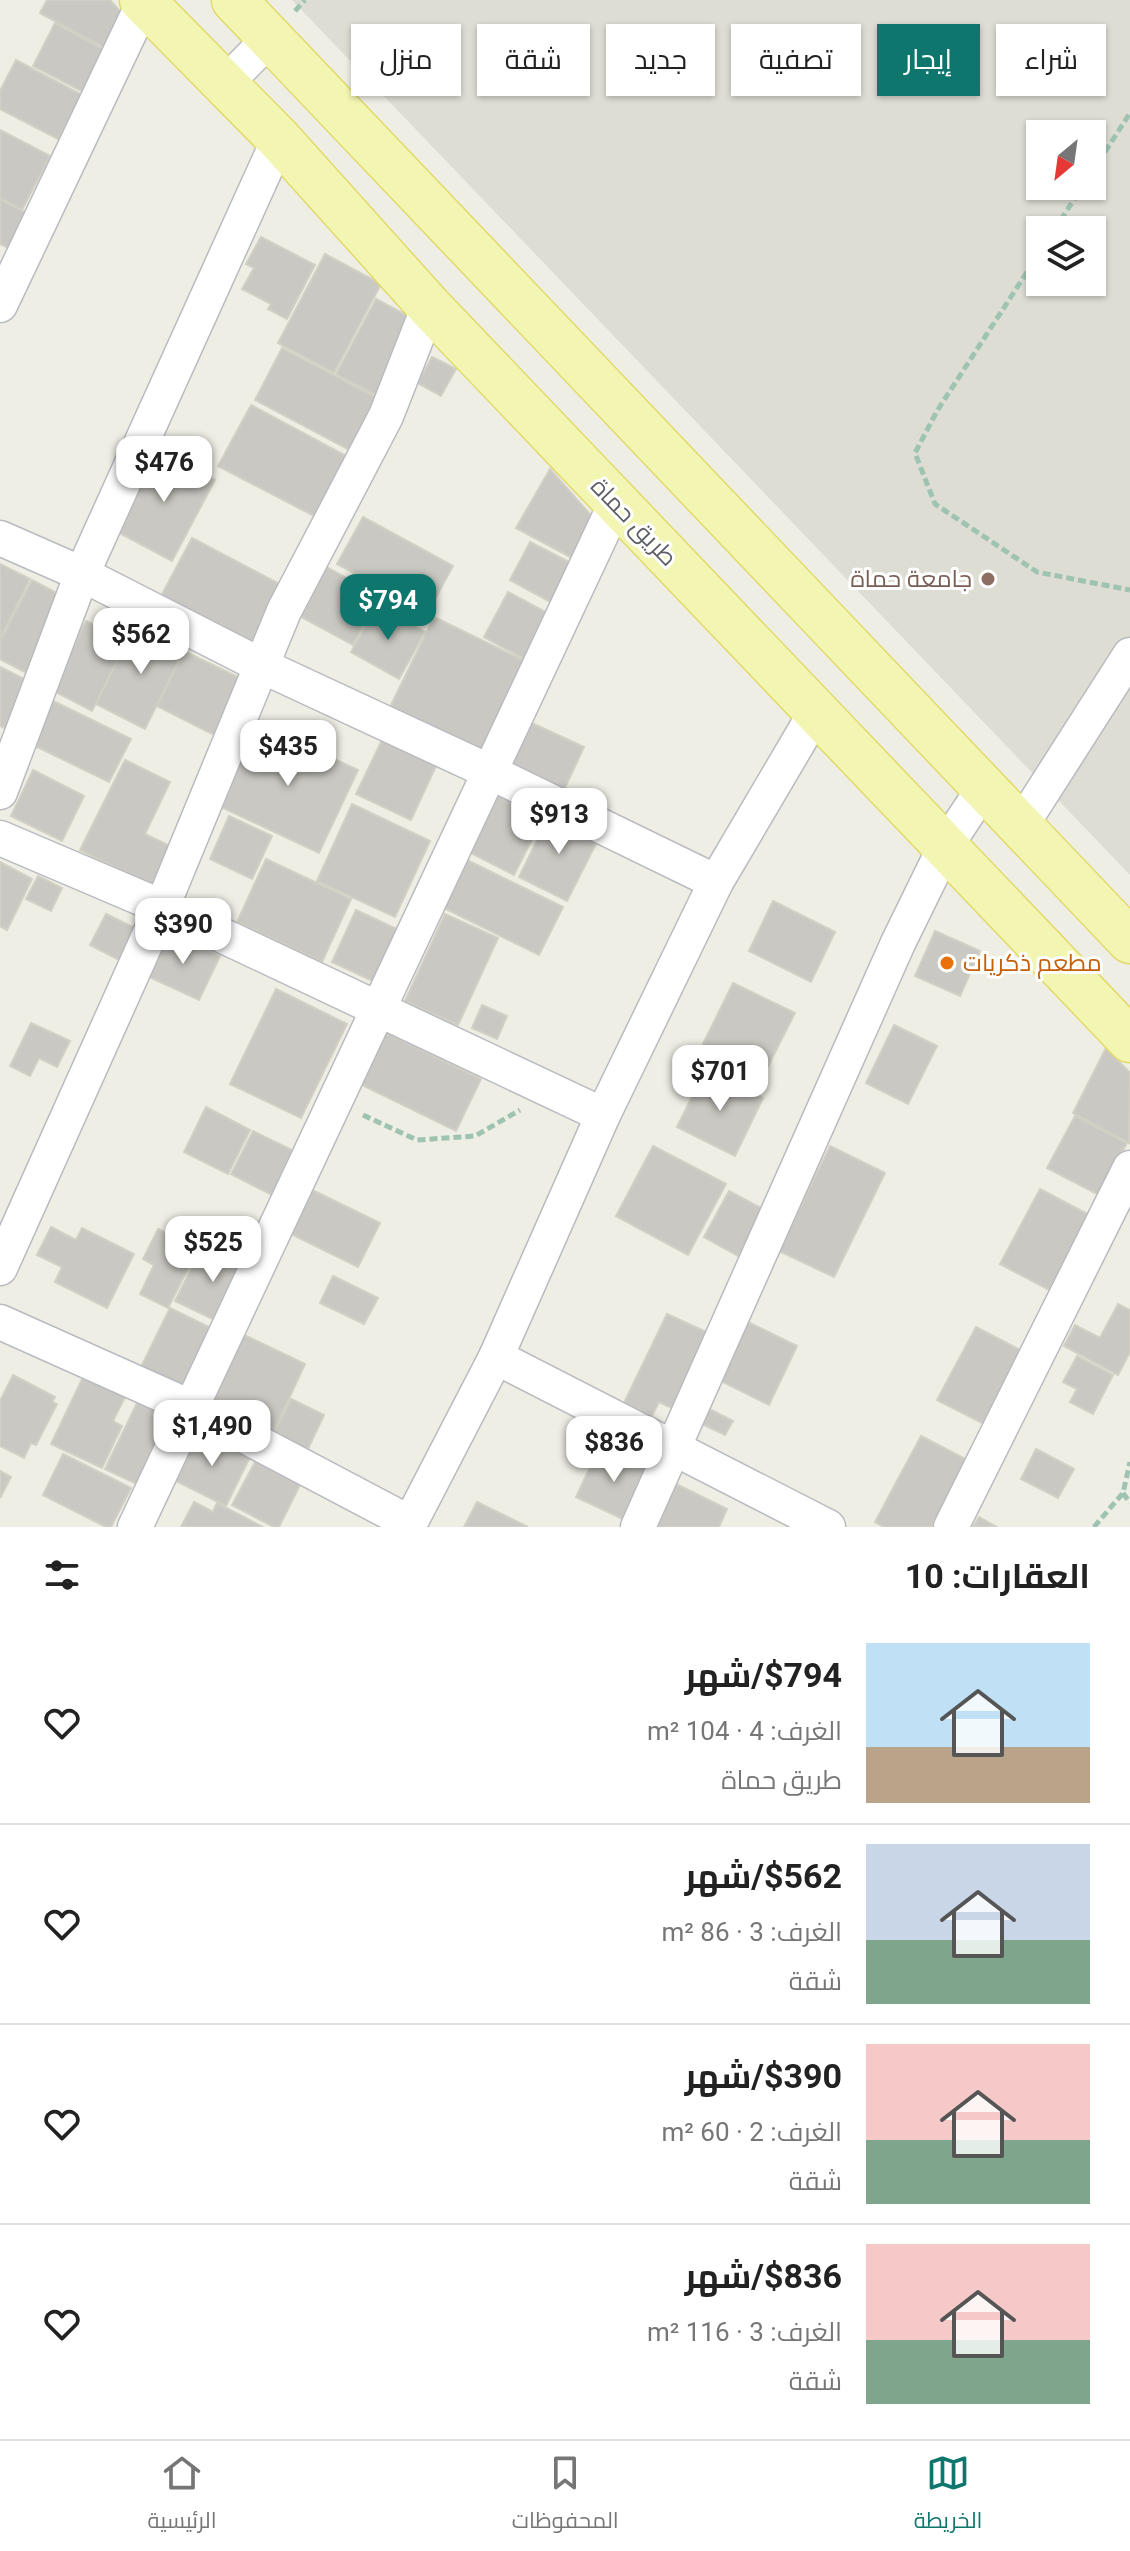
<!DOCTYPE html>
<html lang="ar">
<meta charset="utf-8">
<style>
:root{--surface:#fff;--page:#f6f6f6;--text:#222;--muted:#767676;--line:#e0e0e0;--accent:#0f766e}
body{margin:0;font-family:Roboto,Cairo,sans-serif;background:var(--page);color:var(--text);direction:rtl;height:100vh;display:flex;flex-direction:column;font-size:30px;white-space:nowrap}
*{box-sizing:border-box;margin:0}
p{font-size:26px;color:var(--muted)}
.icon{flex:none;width:44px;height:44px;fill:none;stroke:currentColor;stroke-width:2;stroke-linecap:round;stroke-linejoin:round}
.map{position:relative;height:1527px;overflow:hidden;direction:ltr}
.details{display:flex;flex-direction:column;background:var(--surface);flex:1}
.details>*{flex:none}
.top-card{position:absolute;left:24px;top:24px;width:1082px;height:72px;direction:rtl;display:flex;gap:16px}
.needle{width:52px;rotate:209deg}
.buttons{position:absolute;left:1026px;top:120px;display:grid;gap:16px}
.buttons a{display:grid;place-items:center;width:80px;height:80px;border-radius:0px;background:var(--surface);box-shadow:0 2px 6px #0004;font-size:40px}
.price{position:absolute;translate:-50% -68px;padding:0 18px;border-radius:16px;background:#fff;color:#222;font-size:26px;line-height:52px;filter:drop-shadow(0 2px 4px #0008)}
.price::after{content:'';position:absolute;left:50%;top:48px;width:24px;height:18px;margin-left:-12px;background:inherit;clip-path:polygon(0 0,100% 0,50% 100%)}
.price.on{background:var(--accent);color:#fff}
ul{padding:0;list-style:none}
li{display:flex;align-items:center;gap:24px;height:200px;padding:0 40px}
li+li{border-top:2px solid var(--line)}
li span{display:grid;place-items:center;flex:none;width:224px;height:160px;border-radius:0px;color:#555}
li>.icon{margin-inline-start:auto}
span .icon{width:96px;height:96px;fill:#fffc;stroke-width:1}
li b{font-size:34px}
h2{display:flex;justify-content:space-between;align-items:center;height:96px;padding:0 40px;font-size:34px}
.pill{padding:0 28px;border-radius:0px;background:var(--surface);box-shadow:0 2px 6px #0004;font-size:28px;line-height:72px}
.pill.on{background:var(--accent);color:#fff}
.tabs{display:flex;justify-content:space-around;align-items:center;height:112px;border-top:2px solid var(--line);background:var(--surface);font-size:22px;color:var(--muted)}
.tabs a{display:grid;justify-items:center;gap:4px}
.tabs .on{color:var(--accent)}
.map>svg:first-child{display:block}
</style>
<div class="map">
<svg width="1130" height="1527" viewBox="0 0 1130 1527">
<rect width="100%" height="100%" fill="#eeeee5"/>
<path fill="#ddddd4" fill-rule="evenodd" d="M292,0H1130V875ZM1040,134H1092V186H1040ZM1040,230H1092V282H1040Z"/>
<g fill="#c9c8c2" stroke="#d2d0c4" stroke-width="2">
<path d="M47,0H110L129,21L114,53L40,13Z"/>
<path d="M55,23L113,54L91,96L33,66Z"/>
<path d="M16,60L82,95L58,139L0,109V91Z"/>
<path d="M0,130L50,156L22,210L0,198Z"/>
<path d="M0,199L32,216L14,251L0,244Z"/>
<path d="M261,237L315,265L287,319L268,309L271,304L242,289L254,268L246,264Z"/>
<path d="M325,254L381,284L334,373L278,343Z"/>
<path d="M376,299L419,322L379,397L336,374Z"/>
<path d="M282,348L383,401L355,453L255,400Z"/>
<path d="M432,357L456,369L441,396L418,383Z"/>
<path d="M251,405L348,457L316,517L218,466Z"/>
<path d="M155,448L215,480L172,561L112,529Z"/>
<path d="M550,469L595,520L576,560L516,528Z"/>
<path d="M363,517L453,566L423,621L383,599L388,591L337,564Z"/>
<path d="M192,538L287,588L257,646L161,596Z"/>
<path d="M530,542L573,564L552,603L510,580Z"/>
<path d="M0,564L30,579L0,639Z"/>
<path d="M323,565L379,596L353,645L296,614Z"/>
<path d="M32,580L70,600L30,675L0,659V641Z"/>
<path d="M508,592L551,615L526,660L484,637Z"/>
<path d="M377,605L425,632L399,679L351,652Z"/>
<path d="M434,617L533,665L489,755L390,707Z"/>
<path d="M86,621L127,641L92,711L52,690Z"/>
<path d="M136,624L185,648L145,729L96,704Z"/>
<path d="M184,651L246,681L218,737L157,706Z"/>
<path d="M0,667L32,683L8,730L0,726Z"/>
<path d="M49,699L131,739L109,782L27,742Z"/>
<path d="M523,719L584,747L563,792L503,763Z"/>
<path d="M257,723L358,770L319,853L219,806Z"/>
<path d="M383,738L437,764L411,820L356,794Z"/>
<path d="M125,760L170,782L145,834L174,848L154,887L80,850Z"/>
<path d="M33,770L84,796L62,841L11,816Z"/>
<path d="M496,788L546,812L514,875L465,850Z"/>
<path d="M352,804L430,841L395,917L317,881Z"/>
<path d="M551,812L600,836L567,901L519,877Z"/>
<path d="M229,816L272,836L252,879L210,859Z"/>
<path d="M266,859L351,899L322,962L237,922Z"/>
<path d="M467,860L563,907L539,955L444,908Z"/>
<path d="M0,862L32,879L7,930L0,926Z"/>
<path d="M38,876L62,888L51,911L26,899Z"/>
<path d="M773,901L835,932L811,982L749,951Z"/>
<path d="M356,910L403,932L379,984L332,962Z"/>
<path d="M106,914L141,931L125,963L90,945Z"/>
<path d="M445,914L498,938L458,1025L405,1001Z"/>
<path d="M935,931L980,951L960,996L915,976Z"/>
<path d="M167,932L220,956L199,1000L147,976Z"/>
<path d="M733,983L795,1013L761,1080L700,1050Z"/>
<path d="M276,989L347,1024L301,1118L230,1084Z"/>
<path d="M482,1005L507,1016L497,1039L472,1028Z"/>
<path d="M31,1023L70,1041L57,1067L39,1058L30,1076L10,1066Z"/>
<path d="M894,1025L937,1046L908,1104L866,1083Z"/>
<path d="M385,1032L481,1079L456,1131L360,1084Z"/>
<path d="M1106,1048L1130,1073L1129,1143L1073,1113Z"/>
<path d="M705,1070L763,1098L735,1156L677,1127Z"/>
<path d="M206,1107L250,1130L228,1174L184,1152Z"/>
<path d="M1075,1116L1127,1143L1099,1195L1047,1168Z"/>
<path d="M253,1131L298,1153L276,1197L231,1174Z"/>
<path d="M653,1146L726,1184L688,1255L616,1216Z"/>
<path d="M830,1146L885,1173L834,1277L779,1251Z"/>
<path d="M308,1188L380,1223L358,1267L287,1232Z"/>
<path d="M1040,1189L1091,1216L1051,1291L1000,1264Z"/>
<path d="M729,1191L774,1215L749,1262L704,1237Z"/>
<path d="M51,1227L76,1240L82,1228L134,1254L107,1308L55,1282L62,1267L37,1255Z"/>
<path d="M158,1229L198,1249L168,1308L140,1294L154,1265L143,1259Z"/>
<path d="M204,1243L252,1267L223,1324L175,1301Z"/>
<path d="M333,1276L378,1298L364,1324L320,1303Z"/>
<path d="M1118,1304L1130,1310V1352L1118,1375L1064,1346L1075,1325L1100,1338Z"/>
<path d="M170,1308L215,1330L186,1390L141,1367Z"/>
<path d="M667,1314L715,1336L678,1411L659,1402L652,1416L624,1403Z"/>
<path d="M744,1320L797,1346L769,1405L715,1378Z"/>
<path d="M976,1327L1024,1352L986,1425L937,1400Z"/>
<path d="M240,1333L305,1364L274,1431L209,1400Z"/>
<path d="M1077,1356L1113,1375L1093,1414L1070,1402L1077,1389L1063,1382Z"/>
<path d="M13,1375L55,1397L52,1402L57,1404L36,1445L31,1443L24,1458L0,1446V1401Z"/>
<path d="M84,1375L126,1395L113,1421L122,1426L102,1468L51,1444Z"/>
<path d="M291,1399L324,1415L307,1451L273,1435Z"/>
<path d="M138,1401L173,1418L141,1486L105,1469Z"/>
<path d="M709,1409L733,1421L725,1435L702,1424Z"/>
<path d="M198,1431L250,1457L226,1506L174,1480Z"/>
<path d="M921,1436L967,1460L931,1527H884L875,1522Z"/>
<path d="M600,1446L653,1472L629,1522L576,1497Z"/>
<path d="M1036,1449L1074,1469L1058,1498L1021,1479Z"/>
<path d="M63,1454L131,1488L111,1527H106L43,1495Z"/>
<path d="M256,1460L301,1483L279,1527H274L232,1505Z"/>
<path d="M0,1471L11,1477L0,1498Z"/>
<path d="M672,1482L727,1509L719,1527H651Z"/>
<path d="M194,1502L213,1512L217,1503L263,1527H181Z"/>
<path d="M477,1502L528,1527H464Z"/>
<path d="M979,1517L995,1526L973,1527Z"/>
</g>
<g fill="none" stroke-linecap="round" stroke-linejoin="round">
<defs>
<g id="minor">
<path d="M225,84L270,38"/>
<path d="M0,305L144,2"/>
<path d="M0,538L82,574L260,665L488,771L716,882"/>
<path d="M0,792L82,574L279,139"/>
<path d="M1020,827L1130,655"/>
<path d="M0,838L162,907L603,1115"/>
<path d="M0,1268L162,907L284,611L386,416L429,306"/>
<path d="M0,1322L190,1407L410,1523"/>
<path d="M496,1357L828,1527"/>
<path d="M135,1527L616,503"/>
<path d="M408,1527L496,1357L603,1115L716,882L816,712"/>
<path d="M638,1527L898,943L945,847L984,788"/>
<path d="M951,1527L1130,1168"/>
</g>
<g id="major">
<path d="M142,0L279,139L429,306L1130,1040"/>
<path d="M234,0L1130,941"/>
</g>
</defs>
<use href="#minor" stroke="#babbc0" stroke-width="37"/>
<use href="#major" stroke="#e2da6a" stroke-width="47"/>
<g stroke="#9ec3b1" stroke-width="5" stroke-dasharray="8 4" stroke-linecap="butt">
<path d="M295,11L305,0"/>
<path d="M1092,172L1130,113"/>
<path d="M1054,230L1083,186"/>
<path d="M1040,252L937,411L915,453L935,504L1037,572L1130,590"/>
<path d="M363,1115L417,1140L475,1136L520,1110"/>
<path d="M1123,1493L1130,1503"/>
<path d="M1094,1527L1123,1493L1130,1462"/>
</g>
<use href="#minor" stroke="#fff" stroke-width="34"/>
<use href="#major" stroke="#f3f6b2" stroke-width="44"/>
</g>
<circle fill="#8d6e63" stroke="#fff" stroke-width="3" cx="988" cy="579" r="8"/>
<circle fill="#e8710a" stroke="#fff" stroke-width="3" cx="947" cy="963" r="8"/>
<g text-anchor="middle" stroke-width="6" stroke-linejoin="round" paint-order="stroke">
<g font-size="24" fill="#5d5f64" stroke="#fff">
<text transform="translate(634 522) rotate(46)" y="8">طريق حماة</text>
</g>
<g font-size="24" fill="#785e54" stroke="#fff" text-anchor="end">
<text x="972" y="587">جامعة حماة</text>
</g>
<g font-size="24" fill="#c56008" stroke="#fff" text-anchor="start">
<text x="963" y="971">مطعم ذكريات</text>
</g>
</g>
</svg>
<div class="buttons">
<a><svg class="needle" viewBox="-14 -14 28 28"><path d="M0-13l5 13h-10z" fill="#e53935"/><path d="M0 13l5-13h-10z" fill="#767676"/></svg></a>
<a><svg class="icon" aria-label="layers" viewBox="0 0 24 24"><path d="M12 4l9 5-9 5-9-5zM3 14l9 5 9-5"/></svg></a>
</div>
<b class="price" style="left:164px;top:504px">$476</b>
<b class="price on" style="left:388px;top:642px">$794</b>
<b class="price" style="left:141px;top:676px">$562</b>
<b class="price" style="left:288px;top:788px">$435</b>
<b class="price" style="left:559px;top:856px">$913</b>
<b class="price" style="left:183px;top:966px">$390</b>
<b class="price" style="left:720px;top:1113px">$701</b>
<b class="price" style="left:213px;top:1284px">$525</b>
<b class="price" style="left:212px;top:1468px">$1,490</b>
<b class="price" style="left:614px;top:1484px">$836</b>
<div class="top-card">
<a class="pill">شراء</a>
<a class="pill on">إيجار</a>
<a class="pill">تصفية</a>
<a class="pill">جديد</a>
<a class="pill">شقة</a>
<a class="pill">منزل</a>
</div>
</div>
<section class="details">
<h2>العقارات: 10<svg class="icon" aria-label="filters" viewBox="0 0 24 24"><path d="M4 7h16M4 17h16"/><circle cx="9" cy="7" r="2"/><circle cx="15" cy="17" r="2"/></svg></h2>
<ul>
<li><span style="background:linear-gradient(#bfe0f5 65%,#b9a48a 0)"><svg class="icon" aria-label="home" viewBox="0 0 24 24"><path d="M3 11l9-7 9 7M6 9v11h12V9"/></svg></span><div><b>$794/شهر</b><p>الغرف: 4 · 104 m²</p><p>طريق حماة</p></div><svg class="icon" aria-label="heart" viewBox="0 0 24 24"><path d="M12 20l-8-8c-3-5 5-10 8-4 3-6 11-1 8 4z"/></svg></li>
<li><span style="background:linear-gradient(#c9d6e8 60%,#7fa58c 0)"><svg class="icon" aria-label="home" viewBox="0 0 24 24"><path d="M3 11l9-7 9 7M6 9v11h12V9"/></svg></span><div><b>$562/شهر</b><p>الغرف: 3 · 86 m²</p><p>شقة</p></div><svg class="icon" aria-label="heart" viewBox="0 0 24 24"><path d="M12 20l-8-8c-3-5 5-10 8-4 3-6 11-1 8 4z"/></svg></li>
<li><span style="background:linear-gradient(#f6c9c9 60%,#7fa58c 0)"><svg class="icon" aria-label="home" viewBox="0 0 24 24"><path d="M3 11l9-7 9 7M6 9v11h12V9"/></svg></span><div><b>$390/شهر</b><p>الغرف: 2 · 60 m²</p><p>شقة</p></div><svg class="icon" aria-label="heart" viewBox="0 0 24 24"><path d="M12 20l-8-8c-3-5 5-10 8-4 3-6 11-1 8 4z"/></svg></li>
<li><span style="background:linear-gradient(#f6c9c9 60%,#7fa58c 0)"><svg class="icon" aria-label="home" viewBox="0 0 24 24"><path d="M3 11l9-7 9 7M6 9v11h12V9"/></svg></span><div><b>$836/شهر</b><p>الغرف: 3 · 116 m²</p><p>شقة</p></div><svg class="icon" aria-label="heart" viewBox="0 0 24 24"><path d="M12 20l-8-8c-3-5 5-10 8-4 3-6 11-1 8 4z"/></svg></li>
</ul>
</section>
<nav class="tabs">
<a class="on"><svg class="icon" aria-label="map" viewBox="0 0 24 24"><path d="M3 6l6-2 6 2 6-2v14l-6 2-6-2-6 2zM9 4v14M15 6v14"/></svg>الخريطة</a>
<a><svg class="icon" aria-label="saved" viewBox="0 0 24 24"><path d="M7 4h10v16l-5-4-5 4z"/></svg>المحفوظات</a>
<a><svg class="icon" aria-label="home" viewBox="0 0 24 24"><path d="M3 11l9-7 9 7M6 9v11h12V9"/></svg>الرئيسية</a>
</nav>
